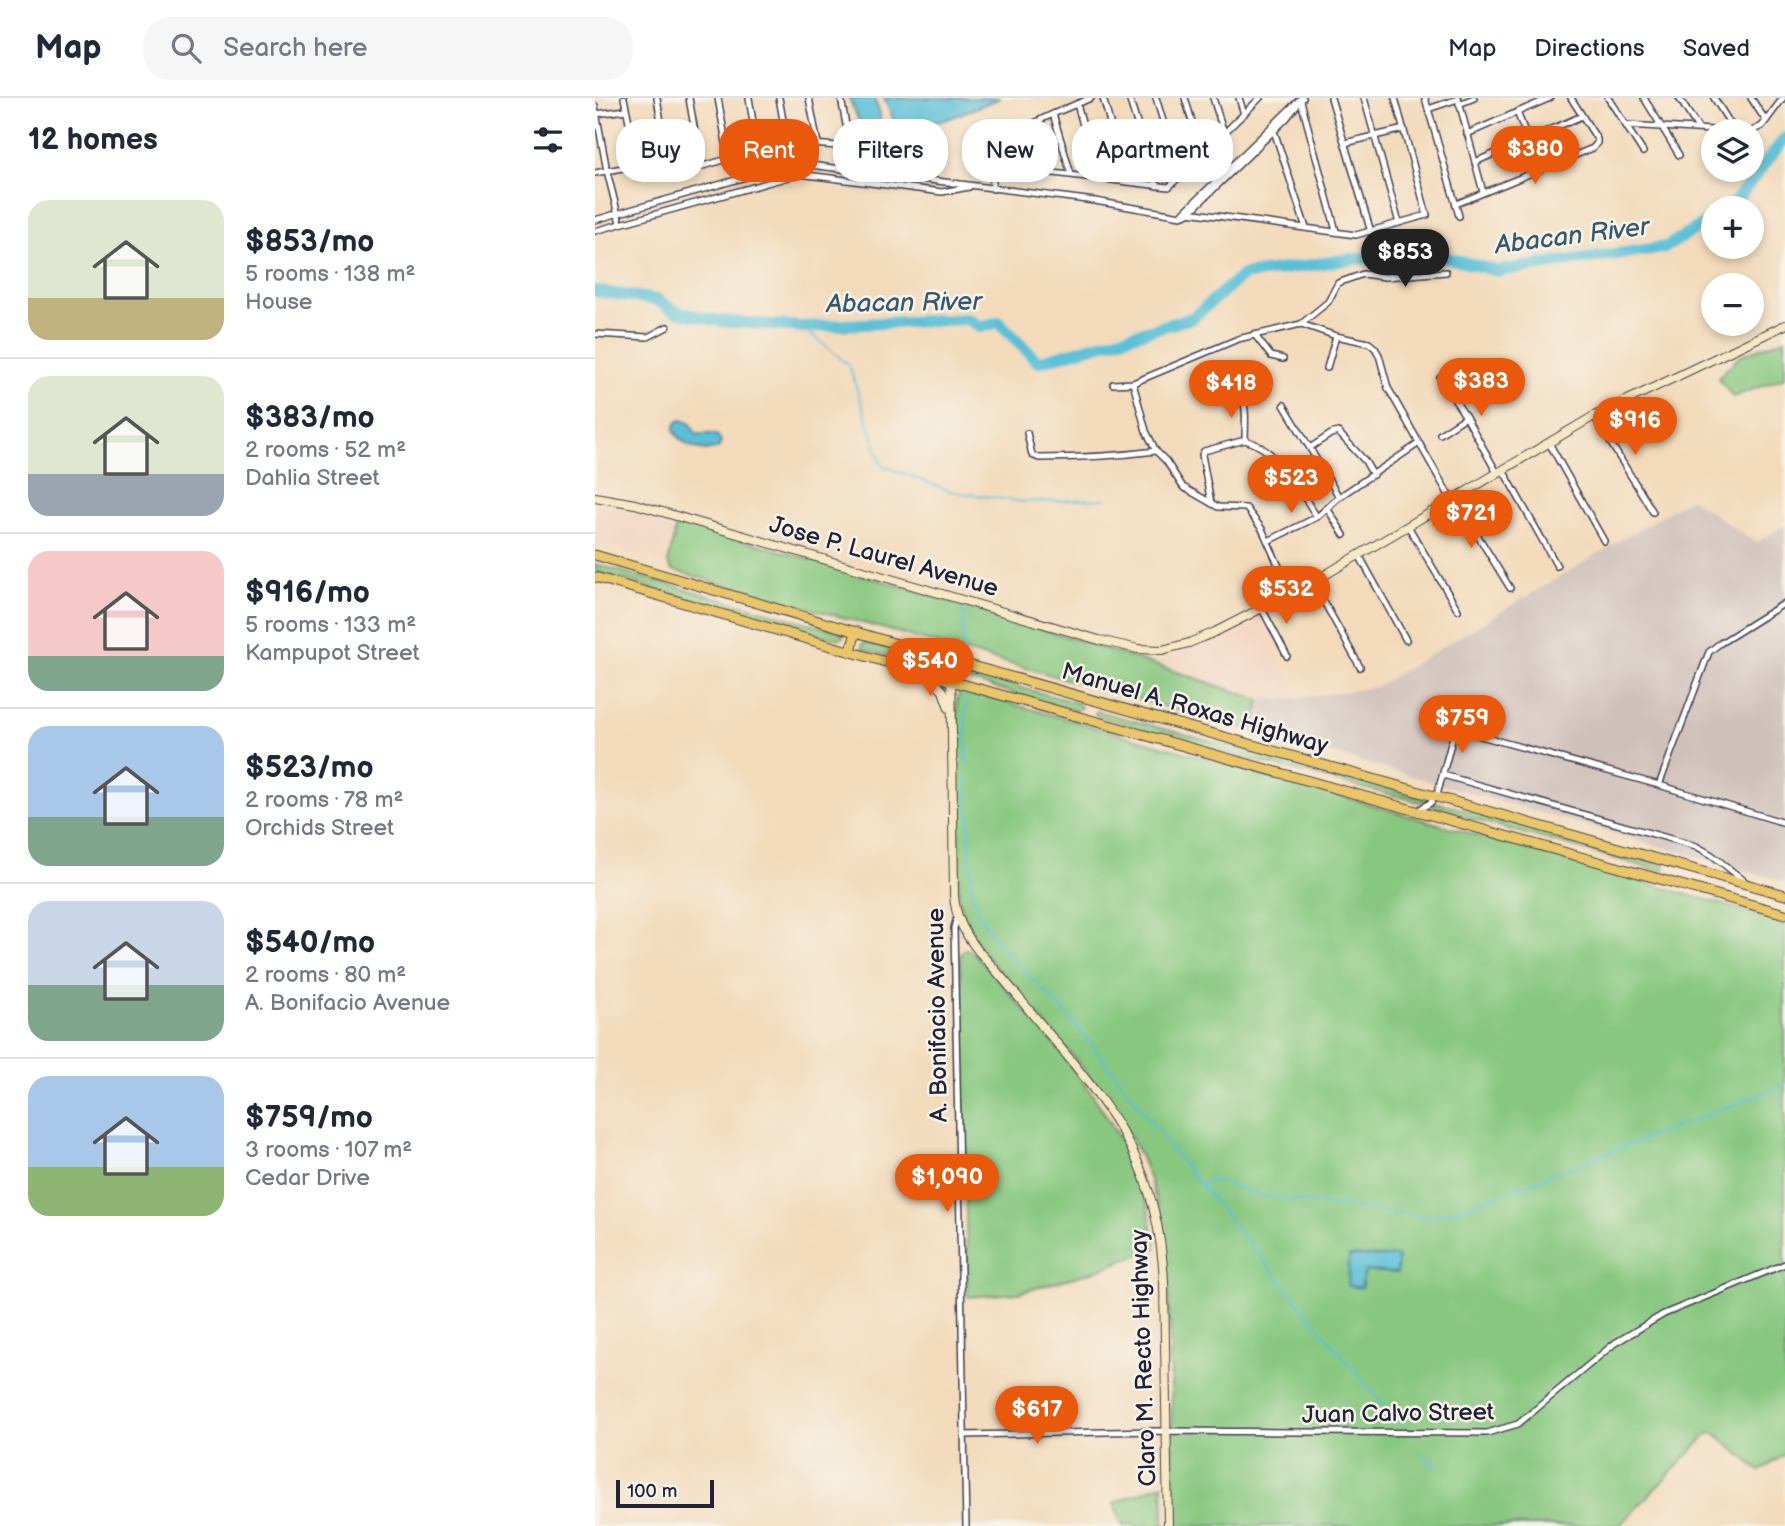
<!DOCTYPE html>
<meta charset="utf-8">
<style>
:root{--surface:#fff;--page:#f6f6f7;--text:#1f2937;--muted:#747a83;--line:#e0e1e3;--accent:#ea580c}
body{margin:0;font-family:"Balsamiq Sans",sans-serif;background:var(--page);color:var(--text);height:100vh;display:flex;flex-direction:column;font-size:26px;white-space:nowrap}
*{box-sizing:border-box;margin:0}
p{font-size:23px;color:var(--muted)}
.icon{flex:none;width:38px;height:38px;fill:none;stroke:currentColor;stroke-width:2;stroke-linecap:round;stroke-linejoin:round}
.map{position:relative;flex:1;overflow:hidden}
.details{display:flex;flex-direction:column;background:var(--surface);width:595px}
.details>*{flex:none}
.banner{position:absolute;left:21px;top:21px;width:665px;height:63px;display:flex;gap:14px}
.buttons{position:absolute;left:1106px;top:21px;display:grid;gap:14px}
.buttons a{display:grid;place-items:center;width:63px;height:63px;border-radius:50%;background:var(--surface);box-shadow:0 4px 10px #0003;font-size:35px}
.scale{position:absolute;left:21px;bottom:18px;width:98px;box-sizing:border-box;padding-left:7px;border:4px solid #22223b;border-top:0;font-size:19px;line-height:24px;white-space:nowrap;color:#22223b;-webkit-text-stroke:5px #f7f3e8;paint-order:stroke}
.price{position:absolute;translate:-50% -60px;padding:0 16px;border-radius:24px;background:var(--accent);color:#fff;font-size:23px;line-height:46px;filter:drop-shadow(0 2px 4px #0008)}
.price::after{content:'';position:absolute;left:50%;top:42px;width:21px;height:16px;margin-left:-10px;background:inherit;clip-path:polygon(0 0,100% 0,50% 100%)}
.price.selected{background:#222;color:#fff}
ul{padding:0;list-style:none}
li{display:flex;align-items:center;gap:21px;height:175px;padding:0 28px}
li+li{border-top:2px solid var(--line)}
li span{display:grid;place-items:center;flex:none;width:196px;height:140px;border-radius:21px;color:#555}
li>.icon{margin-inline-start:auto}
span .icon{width:84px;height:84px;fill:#fffc;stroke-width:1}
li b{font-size:30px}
h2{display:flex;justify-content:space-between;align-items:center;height:84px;padding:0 28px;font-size:30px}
.tag{padding:0 24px;border-radius:28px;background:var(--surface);box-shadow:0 4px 10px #0003;font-size:24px;line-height:63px}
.tag.selected{background:var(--accent);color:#fff}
header{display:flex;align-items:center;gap:42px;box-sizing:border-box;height:98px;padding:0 35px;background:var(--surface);border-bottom:2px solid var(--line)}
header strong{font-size:33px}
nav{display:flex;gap:38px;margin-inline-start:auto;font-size:24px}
.search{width:490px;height:63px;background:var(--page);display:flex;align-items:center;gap:18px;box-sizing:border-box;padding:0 24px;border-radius:28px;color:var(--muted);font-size:26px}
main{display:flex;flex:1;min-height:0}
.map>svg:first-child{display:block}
</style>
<header>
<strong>Map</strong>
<div class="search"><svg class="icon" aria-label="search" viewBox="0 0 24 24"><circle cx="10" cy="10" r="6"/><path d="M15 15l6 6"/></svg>Search here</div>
<nav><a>Map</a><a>Directions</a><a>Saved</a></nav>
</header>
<main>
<section class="details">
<h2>12 homes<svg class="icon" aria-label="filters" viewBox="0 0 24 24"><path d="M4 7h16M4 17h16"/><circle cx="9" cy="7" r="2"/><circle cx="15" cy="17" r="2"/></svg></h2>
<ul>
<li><span style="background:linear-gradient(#dfe7d0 70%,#c2b280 0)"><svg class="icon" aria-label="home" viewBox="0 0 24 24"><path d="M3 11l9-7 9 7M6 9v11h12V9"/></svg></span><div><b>$853/mo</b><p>5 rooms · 138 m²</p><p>House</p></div></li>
<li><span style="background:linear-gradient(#dfe7d0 70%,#9aa5b1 0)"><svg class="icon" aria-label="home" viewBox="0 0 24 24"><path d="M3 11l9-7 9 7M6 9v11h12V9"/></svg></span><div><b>$383/mo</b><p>2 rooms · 52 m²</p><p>Dahlia Street</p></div></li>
<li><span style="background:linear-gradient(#f6c9c9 75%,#7fa58c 0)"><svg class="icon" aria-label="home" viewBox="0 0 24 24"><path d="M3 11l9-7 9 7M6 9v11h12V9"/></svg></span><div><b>$916/mo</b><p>5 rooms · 133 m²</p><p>Kampupot Street</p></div></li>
<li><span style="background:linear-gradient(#a9c7e8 65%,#7fa58c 0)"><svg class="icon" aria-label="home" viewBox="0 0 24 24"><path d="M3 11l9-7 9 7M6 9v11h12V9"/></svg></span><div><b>$523/mo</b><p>2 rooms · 78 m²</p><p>Orchids Street</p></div></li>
<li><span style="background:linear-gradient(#c9d6e8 60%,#7fa58c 0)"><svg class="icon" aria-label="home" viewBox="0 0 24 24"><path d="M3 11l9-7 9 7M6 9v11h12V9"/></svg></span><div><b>$540/mo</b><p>2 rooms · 80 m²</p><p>A. Bonifacio Avenue</p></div></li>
<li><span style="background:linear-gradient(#a9c7e8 65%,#8fb573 0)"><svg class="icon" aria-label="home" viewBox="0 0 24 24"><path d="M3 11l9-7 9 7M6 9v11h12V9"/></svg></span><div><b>$759/mo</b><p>3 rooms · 107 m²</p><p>Cedar Drive</p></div></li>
</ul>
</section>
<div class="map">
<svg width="1190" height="1428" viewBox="0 0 1190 1428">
<rect width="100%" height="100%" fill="#f7f3e8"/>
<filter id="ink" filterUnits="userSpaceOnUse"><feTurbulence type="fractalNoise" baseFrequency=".0143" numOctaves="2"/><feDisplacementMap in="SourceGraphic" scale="14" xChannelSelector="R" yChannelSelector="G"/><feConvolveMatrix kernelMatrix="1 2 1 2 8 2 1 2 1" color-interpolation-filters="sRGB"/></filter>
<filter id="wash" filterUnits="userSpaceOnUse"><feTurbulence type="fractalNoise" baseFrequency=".00686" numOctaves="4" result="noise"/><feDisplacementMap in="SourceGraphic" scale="28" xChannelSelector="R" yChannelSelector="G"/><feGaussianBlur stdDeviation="1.57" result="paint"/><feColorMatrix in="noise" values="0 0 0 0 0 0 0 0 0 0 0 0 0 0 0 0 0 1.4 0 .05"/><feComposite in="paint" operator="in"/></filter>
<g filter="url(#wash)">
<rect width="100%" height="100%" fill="#f3daba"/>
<g fill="#f3d4be">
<path d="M0,403L61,415L81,422L70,463L0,445Z"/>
<path d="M664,518L705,600L665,602L559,566Z"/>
</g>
<path fill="#cfc0ba" d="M1096,400L1161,445L1190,427V784L658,633L665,602L705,600L781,589Z"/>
<g fill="#87c77f" stroke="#54745d" stroke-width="2">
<path d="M1190,241V279L1138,299L1123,280L1146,257Z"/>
<path d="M82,423C277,479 473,536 665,602L658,633L77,472L73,465Z"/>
<path d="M0,466L241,533L248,536V539L244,541L183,527L0,473Z"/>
<path d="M271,545L336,561L345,567L349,574L267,551V546Z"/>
<path d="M367,574L483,605L486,610L481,613L376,583L364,578Z"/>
<path d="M372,593L1190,824V1356L1165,1373L1121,1336L1114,1335L1024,1428H580L573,1178C570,1127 558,1075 531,1031C505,987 468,947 435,909C408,877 369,842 364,798L362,601L365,594Z"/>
<path d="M502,613L828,700L831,703L828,705L646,659L501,618L500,615Z"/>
<path d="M839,704L975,739L1070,768L1068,774L843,711L838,708Z"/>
<path d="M371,851L379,855C443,928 515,1000 548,1093C555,1111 557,1132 561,1150L497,1174L423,1195L373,1199L365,861L366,854Z"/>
<path d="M568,1386L569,1428H528L519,1405Z"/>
</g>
<g fill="#5ac0d7" stroke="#3e7189" stroke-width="2">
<path d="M254,0H279L285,16V28L279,33L282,38L271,39Z"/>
<path d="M289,0H405L350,22L306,30L300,25Z"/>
<path d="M86,322L95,325L101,336C111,338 120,331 126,343L124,349C112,358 83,346 79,331L82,324Z"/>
<path d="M754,1158L803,1159L802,1175L770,1173L766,1190L753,1188Z"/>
</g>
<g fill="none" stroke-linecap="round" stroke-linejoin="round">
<g stroke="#5ac0d7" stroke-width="2">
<path d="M207,229L254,267L287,367L354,393L430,404L510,401"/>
<path d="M368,510L369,558"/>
<path d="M370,592L372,666"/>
<path d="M372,677L377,795C390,844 436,876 468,912C516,968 559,1028 604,1086L621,1082L660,1096L684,1101L838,1119L877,1107L1190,987"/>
<path d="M605,1086L806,1328"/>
<path d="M828,1354L841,1371"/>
</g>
<g stroke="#5ac0d7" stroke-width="12">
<path d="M1135,110L1190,40"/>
<path d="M0,193L62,202L82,214L125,223L207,229L373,221L385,229L404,224L443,264L597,220L648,177L757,161L846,158L902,173L1071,149L1118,120"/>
</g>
</g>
</g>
<g filter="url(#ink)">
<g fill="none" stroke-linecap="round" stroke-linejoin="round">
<defs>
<g id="street">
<path d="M29,0L43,67"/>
<path d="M62,0L74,72L80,76L192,44L255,49"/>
<path d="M94,0L106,69"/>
<path d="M123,0L134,62"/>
<path d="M154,0L163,54"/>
<path d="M184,0L192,44"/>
<path d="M214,0L223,46"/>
<path d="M246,0L260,75"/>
<path d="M508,0L532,84"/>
<path d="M534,0L562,88"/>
<path d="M561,0L585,79"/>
<path d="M590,0L607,57"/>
<path d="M618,0L629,35"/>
<path d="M644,0L649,16"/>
<path d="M736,0L776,134"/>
<path d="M769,0L804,125"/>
<path d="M830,0L864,118"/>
<path d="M863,0L888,94"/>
<path d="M1013,0L1048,54"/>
<path d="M1049,0L1084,57"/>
<path d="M1084,0L1103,30"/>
<path d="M1119,0L1140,33"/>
<path d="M1156,0L1171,23"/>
<path d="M706,3L741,133"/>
<path d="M482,6L503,80"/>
<path d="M864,6L879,0"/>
<path d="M0,8L12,73L25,125"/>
<path d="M833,11L863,1"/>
<path d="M922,14L945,72"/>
<path d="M1,16L31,12"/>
<path d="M458,16L476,76"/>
<path d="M1031,27L1134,33"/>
<path d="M679,33L711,130"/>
<path d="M1157,33L1167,28L1188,0"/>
<path d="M872,36L955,0"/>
<path d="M750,45L809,31"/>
<path d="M880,64L987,18"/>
<path d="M400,68L574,89L665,0"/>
<path d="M0,75L72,62"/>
<path d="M398,91C397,78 399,58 407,47C421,29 475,9 496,0"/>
<path d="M861,106L998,50L1002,45V41L976,0"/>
<path d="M593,114L761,137L832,117L800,0"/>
<path d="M588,115L706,0"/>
<path d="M0,122L186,69L207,66L500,103L586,118L594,115L691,21L708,0"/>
<path d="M0,133L204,76L347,94L374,89"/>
<path d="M706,226L733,204L743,185L768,176L790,179L851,174"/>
<path d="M0,236L53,239L72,229"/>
<path d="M659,236L676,258L688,261"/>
<path d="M732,270L741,238"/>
<path d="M845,280L871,319L902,375"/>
<path d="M538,285L551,333L561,353L571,363L588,389L623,409L651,410L667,431L696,495"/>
<path d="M518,286L538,285L643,241L706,226L741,238L774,245L780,250L784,257L793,290L856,401"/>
<path d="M632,290L639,289C654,298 650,326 650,342"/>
<path d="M689,307L744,399"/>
<path d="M999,318L1058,414"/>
<path d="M432,335L437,357L444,360C484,360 522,358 561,353"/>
<path d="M845,336L871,319"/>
<path d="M954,345L1009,443"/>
<path d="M716,349L736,336L743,334L770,363L778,377"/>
<path d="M908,372L962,468"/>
<path d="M859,399L915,490"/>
<path d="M616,405L607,357L609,353L650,342C685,352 703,391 722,419"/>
<path d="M732,410L749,437"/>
<path d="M813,428L863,512"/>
<path d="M673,443L722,419L744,399L823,346"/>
<path d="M764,457L811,542"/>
<path d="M718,484L765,569"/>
<path d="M667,511L692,558"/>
<path d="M848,677L1101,748L1117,757L1152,785"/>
<path d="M1064,687L1114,554L1124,546L1190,505"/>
<path d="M822,713L835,705L842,697L860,631L1064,687L1190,725"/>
<path d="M362,819L359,830L371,1428"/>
<path d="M369,1337L561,1333L892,1335L923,1326L1020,1245L1069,1216L1190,1166"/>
</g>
<g id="secondary">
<path d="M0,399L40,406L504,542L543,551L567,552L594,545L620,534L718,484L999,318L1190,227"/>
<path d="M356,562L359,797C360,820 371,837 384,854C409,880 431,909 454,936C523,1018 564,1073 569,1184L573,1428"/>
<path d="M333,577L348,593L354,610"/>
</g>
<g id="primary">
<path d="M0,457L356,562L1190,797"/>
<path d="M0,479L356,583L1190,816"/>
<path d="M256,553L261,533"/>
</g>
</defs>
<use href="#street" stroke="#413e4e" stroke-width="8"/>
<use href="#secondary" stroke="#413e4e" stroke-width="10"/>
<use href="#primary" stroke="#413e4e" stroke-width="11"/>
<use href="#street" stroke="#fff" stroke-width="5"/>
<use href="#secondary" stroke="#f7e8c3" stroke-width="8"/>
<use href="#primary" stroke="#ebc669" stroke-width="9"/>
</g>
</g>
<g text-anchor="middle" stroke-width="5" stroke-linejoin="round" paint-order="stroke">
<g font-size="24" fill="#22223b" stroke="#f7f3e8">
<text transform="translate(289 458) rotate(16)" y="8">Jose P. Laurel Avenue</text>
<text transform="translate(600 610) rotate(16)" y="8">Manuel A. Roxas Highway</text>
<text transform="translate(342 917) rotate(-91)" y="8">A. Bonifacio Avenue</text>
<text transform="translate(548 1260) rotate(-92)" y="8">Claro M. Recto Highway</text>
<text transform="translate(803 1315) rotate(-1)" y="8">Juan Calvo Street</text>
</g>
<g font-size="26" font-style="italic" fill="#365972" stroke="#f7f3e8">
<text transform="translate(977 137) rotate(-7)" y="9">Abacan River</text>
<text transform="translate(309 204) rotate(-1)" y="9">Abacan River</text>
</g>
</g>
</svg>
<div class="buttons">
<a><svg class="icon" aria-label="layers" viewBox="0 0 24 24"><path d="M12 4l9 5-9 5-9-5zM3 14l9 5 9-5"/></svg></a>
<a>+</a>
<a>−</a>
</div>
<div class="scale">100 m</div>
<b class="price" style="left:940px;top:88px">$380</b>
<b class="price selected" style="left:810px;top:191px">$853</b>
<b class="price" style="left:886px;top:320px">$383</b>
<b class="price" style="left:636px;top:322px">$418</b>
<b class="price" style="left:1040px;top:359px">$916</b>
<b class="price" style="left:696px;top:417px">$523</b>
<b class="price" style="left:876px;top:452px">$721</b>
<b class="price" style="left:691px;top:528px">$532</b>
<b class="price" style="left:335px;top:600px">$540</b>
<b class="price" style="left:867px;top:657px">$759</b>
<b class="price" style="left:352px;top:1116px">$1,090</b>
<b class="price" style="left:442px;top:1348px">$617</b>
<div class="banner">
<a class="tag">Buy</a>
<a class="tag selected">Rent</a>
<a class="tag">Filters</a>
<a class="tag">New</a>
<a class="tag">Apartment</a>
</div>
</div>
</main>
